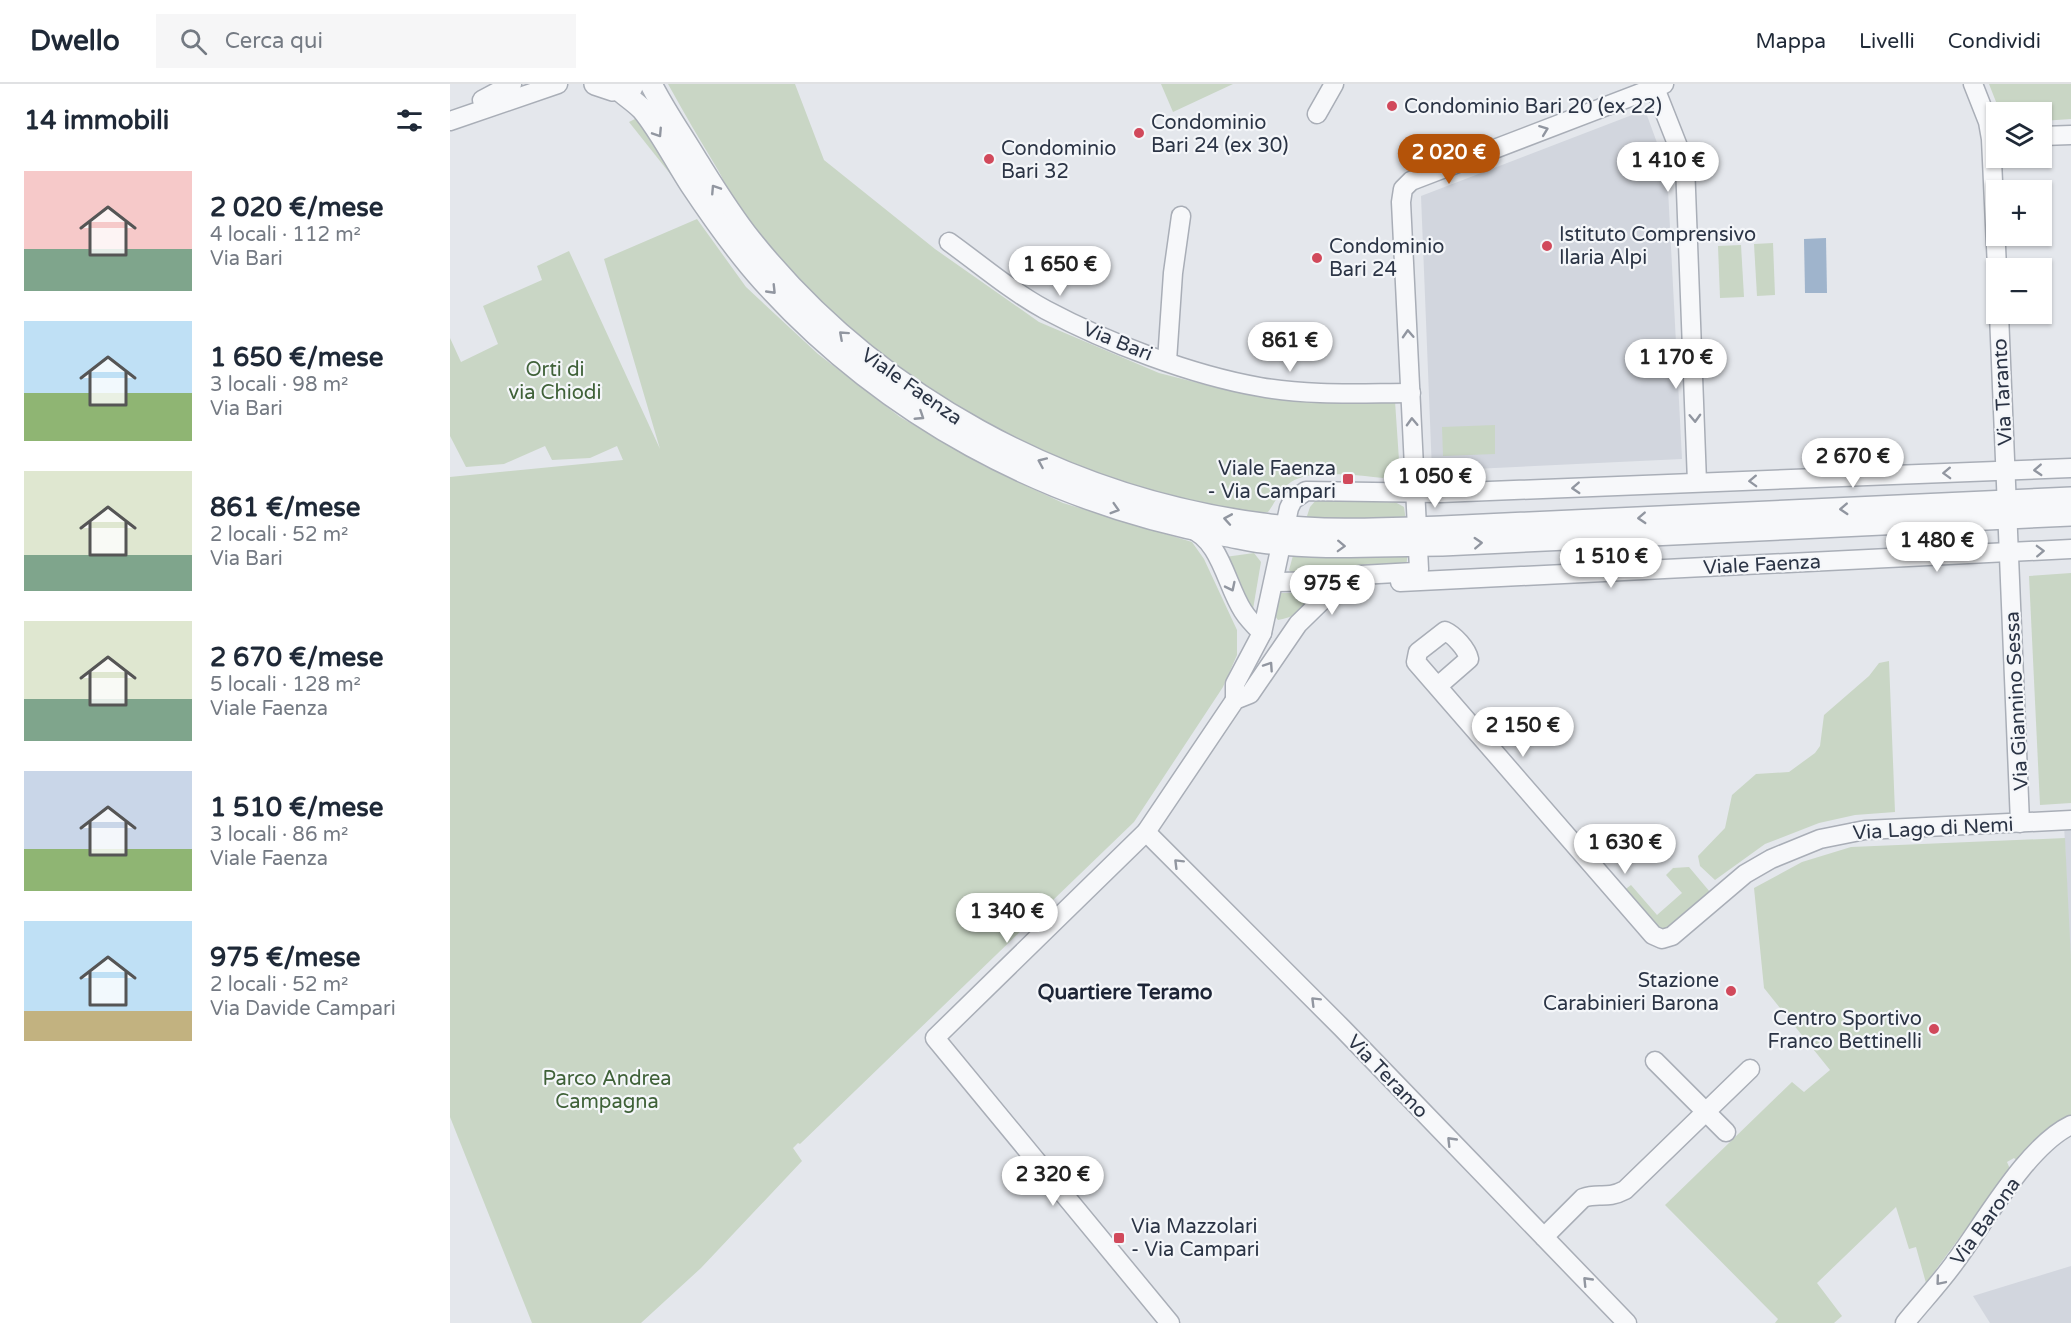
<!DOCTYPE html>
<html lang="it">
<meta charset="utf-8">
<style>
:root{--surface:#fff;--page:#f6f6f7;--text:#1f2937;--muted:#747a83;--line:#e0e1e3;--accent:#b45309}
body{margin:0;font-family:"Varela Round",sans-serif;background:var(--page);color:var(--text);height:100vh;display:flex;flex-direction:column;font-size:22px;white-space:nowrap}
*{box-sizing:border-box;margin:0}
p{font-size:20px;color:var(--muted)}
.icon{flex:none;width:33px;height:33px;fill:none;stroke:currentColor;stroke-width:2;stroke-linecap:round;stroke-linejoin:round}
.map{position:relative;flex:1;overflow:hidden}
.sheet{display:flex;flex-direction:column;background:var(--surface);width:450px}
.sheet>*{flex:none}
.tools{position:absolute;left:1536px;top:18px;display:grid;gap:12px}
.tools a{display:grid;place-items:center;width:66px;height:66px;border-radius:0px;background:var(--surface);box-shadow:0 2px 4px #0004;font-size:30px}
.price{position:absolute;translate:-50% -51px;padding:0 14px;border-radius:21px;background:#fff;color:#222;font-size:20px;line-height:39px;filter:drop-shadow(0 2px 3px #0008)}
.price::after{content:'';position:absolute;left:50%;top:36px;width:18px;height:14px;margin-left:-9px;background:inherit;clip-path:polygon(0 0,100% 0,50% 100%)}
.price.current{background:var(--accent);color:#fff}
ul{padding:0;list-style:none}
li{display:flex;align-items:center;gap:18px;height:150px;padding:0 24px}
li span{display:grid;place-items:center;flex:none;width:168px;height:120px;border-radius:0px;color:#555}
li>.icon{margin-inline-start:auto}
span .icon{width:72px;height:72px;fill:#fffc;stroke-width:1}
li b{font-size:26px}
h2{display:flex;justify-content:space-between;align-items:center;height:72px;padding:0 24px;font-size:26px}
header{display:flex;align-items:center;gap:36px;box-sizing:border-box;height:84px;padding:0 30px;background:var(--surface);border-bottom:2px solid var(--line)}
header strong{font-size:28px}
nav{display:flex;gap:33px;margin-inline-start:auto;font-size:21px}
.search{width:420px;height:54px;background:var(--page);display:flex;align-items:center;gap:15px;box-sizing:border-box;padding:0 21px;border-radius:0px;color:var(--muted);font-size:22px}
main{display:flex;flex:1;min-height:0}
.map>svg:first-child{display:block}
</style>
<header>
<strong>Dwello</strong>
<div class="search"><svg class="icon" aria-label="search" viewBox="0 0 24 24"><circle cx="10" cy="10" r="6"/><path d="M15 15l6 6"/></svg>Cerca qui</div>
<nav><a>Mappa</a><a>Livelli</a><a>Condividi</a></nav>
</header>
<main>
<section class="sheet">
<h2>14 immobili<svg class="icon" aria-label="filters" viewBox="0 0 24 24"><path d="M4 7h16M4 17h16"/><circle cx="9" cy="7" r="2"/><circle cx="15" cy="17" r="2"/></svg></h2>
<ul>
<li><span style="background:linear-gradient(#f6c9c9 65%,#7fa58c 0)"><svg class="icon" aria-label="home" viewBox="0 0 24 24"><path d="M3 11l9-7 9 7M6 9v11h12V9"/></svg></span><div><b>2 020 €/mese</b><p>4 locali · 112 m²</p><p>Via Bari</p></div></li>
<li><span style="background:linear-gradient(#bfe0f5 60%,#8fb573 0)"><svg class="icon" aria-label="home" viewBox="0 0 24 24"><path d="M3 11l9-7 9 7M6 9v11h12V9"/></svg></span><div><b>1 650 €/mese</b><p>3 locali · 98 m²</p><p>Via Bari</p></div></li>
<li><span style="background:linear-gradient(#dfe7d0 70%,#7fa58c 0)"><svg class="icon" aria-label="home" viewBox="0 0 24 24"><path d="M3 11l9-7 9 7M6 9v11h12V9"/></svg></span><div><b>861 €/mese</b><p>2 locali · 52 m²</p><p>Via Bari</p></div></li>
<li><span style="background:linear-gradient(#dfe7d0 65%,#7fa58c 0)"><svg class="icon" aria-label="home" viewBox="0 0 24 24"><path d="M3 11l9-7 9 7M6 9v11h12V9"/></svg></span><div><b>2 670 €/mese</b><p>5 locali · 128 m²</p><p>Viale Faenza</p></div></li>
<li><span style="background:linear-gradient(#c9d6e8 65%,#8fb573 0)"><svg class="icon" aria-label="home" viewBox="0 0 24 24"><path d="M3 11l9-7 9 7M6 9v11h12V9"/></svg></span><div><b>1 510 €/mese</b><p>3 locali · 86 m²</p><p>Viale Faenza</p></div></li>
<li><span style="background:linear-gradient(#bfe0f5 75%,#c2b280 0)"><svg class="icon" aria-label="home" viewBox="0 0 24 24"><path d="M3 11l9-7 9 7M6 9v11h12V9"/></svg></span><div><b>975 €/mese</b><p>2 locali · 52 m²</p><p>Via Davide Campari</p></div></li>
</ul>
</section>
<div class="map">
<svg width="1621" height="1239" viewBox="0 0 1621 1239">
<rect width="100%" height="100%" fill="#e4e7ec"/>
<g fill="#d2d6de">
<path d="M1195,26L1217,86L1232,375L982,387L971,112Z"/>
<path d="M1614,739H1621V876L1620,872Z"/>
<path d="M1621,1182V1239H1540L1523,1212Z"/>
</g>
<g fill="#c9d6c5">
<path d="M218,0H345L374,76L485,165L589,238L709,289L776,306L856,318L945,317L950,391L944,395C918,393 863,383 841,398C829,406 826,418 818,428C790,432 727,414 698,406C540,365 391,259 293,129C283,116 276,101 268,86C251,58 234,29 218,0Z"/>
<path d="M711,0H783L723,28Z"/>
<path d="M1539,0H1621V35L1592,37V28H1550Z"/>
<path d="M187,34L229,101L179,38Z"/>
<path d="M247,135L296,203L368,270L450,333L534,382L613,419L742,458L754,475L787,546V571L773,603L684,738L350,1060L348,1059L343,1064L352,1077L251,1184L191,1239H82L0,1033V393L173,376L167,362L140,374L102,376L95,362L54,380L16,383L0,352V254L11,278L48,260L33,222L92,196L87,182L119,167L210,365L154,175Z"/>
<path d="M1323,159L1325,211L1307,212L1304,160Z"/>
<path d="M1291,161L1294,213L1270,214L1268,162Z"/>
<path d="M1045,341V370L993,372L992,343Z"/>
<path d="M867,415L945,418L954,423L956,437L856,435L860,423Z"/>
<path d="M844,468H958L956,484L844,492L839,486Z"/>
<path d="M804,469L811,478L803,525L799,522L775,473Z"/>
<path d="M1621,489V719L1590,721L1579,492Z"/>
<path d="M830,509H859L863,514C853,527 844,533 828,536L824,531Z"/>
<path d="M1439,577L1445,728L1405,731L1369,739L1315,760L1265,796L1250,782L1248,772L1275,744L1282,711L1306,690L1339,688L1365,669L1370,662L1374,631L1419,592L1429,579Z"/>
<path d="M1615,754L1621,876V1031L1591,1050L1567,1077L1564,1074L1557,1078L1560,1085L1476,1199L1466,1163L1459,1165L1446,1123L1367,1199L1392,1232L1384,1239H1325L1328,1235L1215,1121L1342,998L1354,1008L1380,986L1314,904L1304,804L1352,778L1401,763Z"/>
<path d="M1239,783L1260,808L1216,845L1208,846L1173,807L1181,801L1207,831L1232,809L1216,791L1223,784Z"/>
</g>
<path fill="#9fb4cc" d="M1376,154L1377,209H1355L1354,155Z"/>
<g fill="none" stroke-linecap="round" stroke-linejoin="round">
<defs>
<g id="minor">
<path d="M1523,0L1538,38L1541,55L1547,184"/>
<path d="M1205,4L1235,80L1247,398"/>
<path d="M32,16L62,0"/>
<path d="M867,30L884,0"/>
<path d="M0,37L108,0"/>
<path d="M1592,52L1621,51"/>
<path d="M499,158C531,181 561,207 596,226C658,259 741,291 810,303C860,312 911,309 961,309"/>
<path d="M1549,230L1570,739"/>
<path d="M717,277L723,189L731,132"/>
<path d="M739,444C771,456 776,501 793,527C798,535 805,542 812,549"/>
<path d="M824,498L892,497L910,491L964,488L969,485L951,118L953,105L961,97L1214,0"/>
<path d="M950,498L1621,465"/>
<path d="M988,602L1019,575C1017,565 1004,551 995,547L968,568L966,578L1203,851L1212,855L1222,852L1295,790L1321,775L1370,755L1415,746L1621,736"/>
<path d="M785,616V600L812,549L839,424L843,416L856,407L990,409L1621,384"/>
<path d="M696,748L892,944L1177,1239"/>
<path d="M1205,977L1276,1048"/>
<path d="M1094,1153L1133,1114C1149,1108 1156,1116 1175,1106L1300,985"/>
<path d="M720,1239L485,954L696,748L785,616L800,610L848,540L892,497"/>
<path d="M1455,1239C1471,1219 1490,1199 1505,1178C1535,1138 1577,1062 1621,1041"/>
</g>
<g id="tertiary">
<path d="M145,0L163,6L182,3"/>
<path d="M201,0C214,26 231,50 246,75C263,102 280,130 300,155C425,312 614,414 812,440C871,448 932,445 991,443L1621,414"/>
<path d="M169,6C176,12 185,18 192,25C209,45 226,78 241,101C263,134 286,167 313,197C434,331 595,418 773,451C786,453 799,457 812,458C871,466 932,461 992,461L1621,431"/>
</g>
</defs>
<use href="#minor" stroke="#a9aeb7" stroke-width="21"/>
<use href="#tertiary" stroke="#a9aeb7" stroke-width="24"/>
<use href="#minor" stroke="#f7f8fa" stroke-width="18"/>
<use href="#tertiary" stroke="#f7f8fa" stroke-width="21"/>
</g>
<defs><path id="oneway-chevron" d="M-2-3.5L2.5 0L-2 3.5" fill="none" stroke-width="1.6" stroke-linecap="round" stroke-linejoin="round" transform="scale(1.5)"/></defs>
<g stroke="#9196a0">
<use href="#oneway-chevron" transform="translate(1094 46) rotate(-21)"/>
<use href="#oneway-chevron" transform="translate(208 49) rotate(57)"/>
<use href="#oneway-chevron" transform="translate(265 105) rotate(-123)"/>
<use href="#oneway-chevron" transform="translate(322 206) rotate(46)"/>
<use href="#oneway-chevron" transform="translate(958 250) rotate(-93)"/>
<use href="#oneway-chevron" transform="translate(393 251) rotate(-138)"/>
<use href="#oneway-chevron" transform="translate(470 332) rotate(33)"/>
<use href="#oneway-chevron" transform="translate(1245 334) rotate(88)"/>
<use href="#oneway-chevron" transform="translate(962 338) rotate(-92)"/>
<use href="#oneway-chevron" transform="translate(592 378) rotate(-156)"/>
<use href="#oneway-chevron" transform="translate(1588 386) rotate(177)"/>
<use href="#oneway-chevron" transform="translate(1497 389) rotate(178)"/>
<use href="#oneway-chevron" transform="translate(1303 397) rotate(178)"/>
<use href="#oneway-chevron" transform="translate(1126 404) rotate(177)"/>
<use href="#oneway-chevron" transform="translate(665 425) rotate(17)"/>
<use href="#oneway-chevron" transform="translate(1394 425) rotate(177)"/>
<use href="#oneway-chevron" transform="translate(1192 434) rotate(177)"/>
<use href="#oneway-chevron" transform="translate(778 435) rotate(-170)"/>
<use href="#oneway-chevron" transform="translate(1028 459) rotate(-3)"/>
<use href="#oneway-chevron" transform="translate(891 462) rotate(2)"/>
<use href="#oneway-chevron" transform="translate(1590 467) rotate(-2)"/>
<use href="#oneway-chevron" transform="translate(781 503) rotate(64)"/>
<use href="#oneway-chevron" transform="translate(819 582) rotate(-56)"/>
<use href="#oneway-chevron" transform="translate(728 779) rotate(-135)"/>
<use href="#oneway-chevron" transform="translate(865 917) rotate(-135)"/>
<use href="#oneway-chevron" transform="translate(1001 1057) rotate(-134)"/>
<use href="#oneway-chevron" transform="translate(1137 1197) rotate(-134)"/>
<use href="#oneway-chevron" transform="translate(1490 1197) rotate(130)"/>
</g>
<g fill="#d1495b" stroke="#f4f6f9" stroke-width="2">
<circle cx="942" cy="22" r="6"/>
<circle cx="689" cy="49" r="6"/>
<circle cx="539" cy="75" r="6"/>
<circle cx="1097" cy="162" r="6"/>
<circle cx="867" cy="174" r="6"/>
<rect x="892" y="389" width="12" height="12" rx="3"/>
<circle cx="1281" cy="907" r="6"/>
<circle cx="1484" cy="945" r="6"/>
<rect x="663" y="1148" width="12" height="12" rx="3"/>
</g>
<g text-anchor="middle" stroke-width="4.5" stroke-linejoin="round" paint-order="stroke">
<g font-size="20" fill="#2b3445" stroke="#f4f6f9" text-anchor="start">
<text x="954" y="29">Condominio Bari 20 (ex 22)</text>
<text x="701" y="45">Condominio<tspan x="701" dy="23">Bari 24 (ex 30)</tspan></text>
<text x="551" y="71">Condominio<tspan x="551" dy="23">Bari 32</tspan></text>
<text x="1109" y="157">Istituto Comprensivo<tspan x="1109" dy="23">Ilaria Alpi</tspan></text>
<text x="879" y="169">Condominio<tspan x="879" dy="23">Bari 24</tspan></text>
<text x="886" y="391" text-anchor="end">Viale Faenza<tspan x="886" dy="23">- Via Campari</tspan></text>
<text x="1269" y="903" text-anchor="end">Stazione<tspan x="1269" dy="23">Carabinieri Barona</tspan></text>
<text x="1472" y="941" text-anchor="end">Centro Sportivo<tspan x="1472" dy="23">Franco Bettinelli</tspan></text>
<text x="681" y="1149">Via Mazzolari<tspan x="681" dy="23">- Via Campari</tspan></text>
</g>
<g font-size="20" fill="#2b3445" stroke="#f4f6f9">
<text transform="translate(668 257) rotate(22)" y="7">Via Bari</text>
<text transform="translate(462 302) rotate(35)" y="7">Viale Faenza</text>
<text transform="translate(1552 308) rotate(-93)" y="7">Via Taranto</text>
<text transform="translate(1312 480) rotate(-3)" y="7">Viale Faenza</text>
<text transform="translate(1566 617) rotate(-93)" y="7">Via Giannino Sessa</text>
<text transform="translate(1483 744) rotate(-3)" y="7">Via Lago di Nemi</text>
<text transform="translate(938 992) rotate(46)" y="7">Via Teramo</text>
<text transform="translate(1535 1137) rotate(-54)" y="7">Via Barona</text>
</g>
<g font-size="20" fill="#3f6138" stroke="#f4f6f9">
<text x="105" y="292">Orti di<tspan x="105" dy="23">via Chiodi</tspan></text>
<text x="157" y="1001">Parco Andrea<tspan x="157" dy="23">Campagna</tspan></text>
</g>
<g font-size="21" font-weight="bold" fill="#1d2536" stroke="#f4f6f9">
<text x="675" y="915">Quartiere Teramo</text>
</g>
</g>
</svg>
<div class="tools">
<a><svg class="icon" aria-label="layers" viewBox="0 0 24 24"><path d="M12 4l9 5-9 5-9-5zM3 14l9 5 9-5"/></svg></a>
<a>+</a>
<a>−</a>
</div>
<b class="price current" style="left:999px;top:101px">2 020 €</b>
<b class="price" style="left:1218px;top:109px">1 410 €</b>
<b class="price" style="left:610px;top:213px">1 650 €</b>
<b class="price" style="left:840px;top:289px">861 €</b>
<b class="price" style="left:1226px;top:306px">1 170 €</b>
<b class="price" style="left:1403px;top:405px">2 670 €</b>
<b class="price" style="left:985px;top:425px">1 050 €</b>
<b class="price" style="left:1487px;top:489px">1 480 €</b>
<b class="price" style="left:1161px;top:505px">1 510 €</b>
<b class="price" style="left:882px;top:532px">975 €</b>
<b class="price" style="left:1073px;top:674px">2 150 €</b>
<b class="price" style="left:1175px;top:791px">1 630 €</b>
<b class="price" style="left:557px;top:860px">1 340 €</b>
<b class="price" style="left:603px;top:1123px">2 320 €</b>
</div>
</main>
